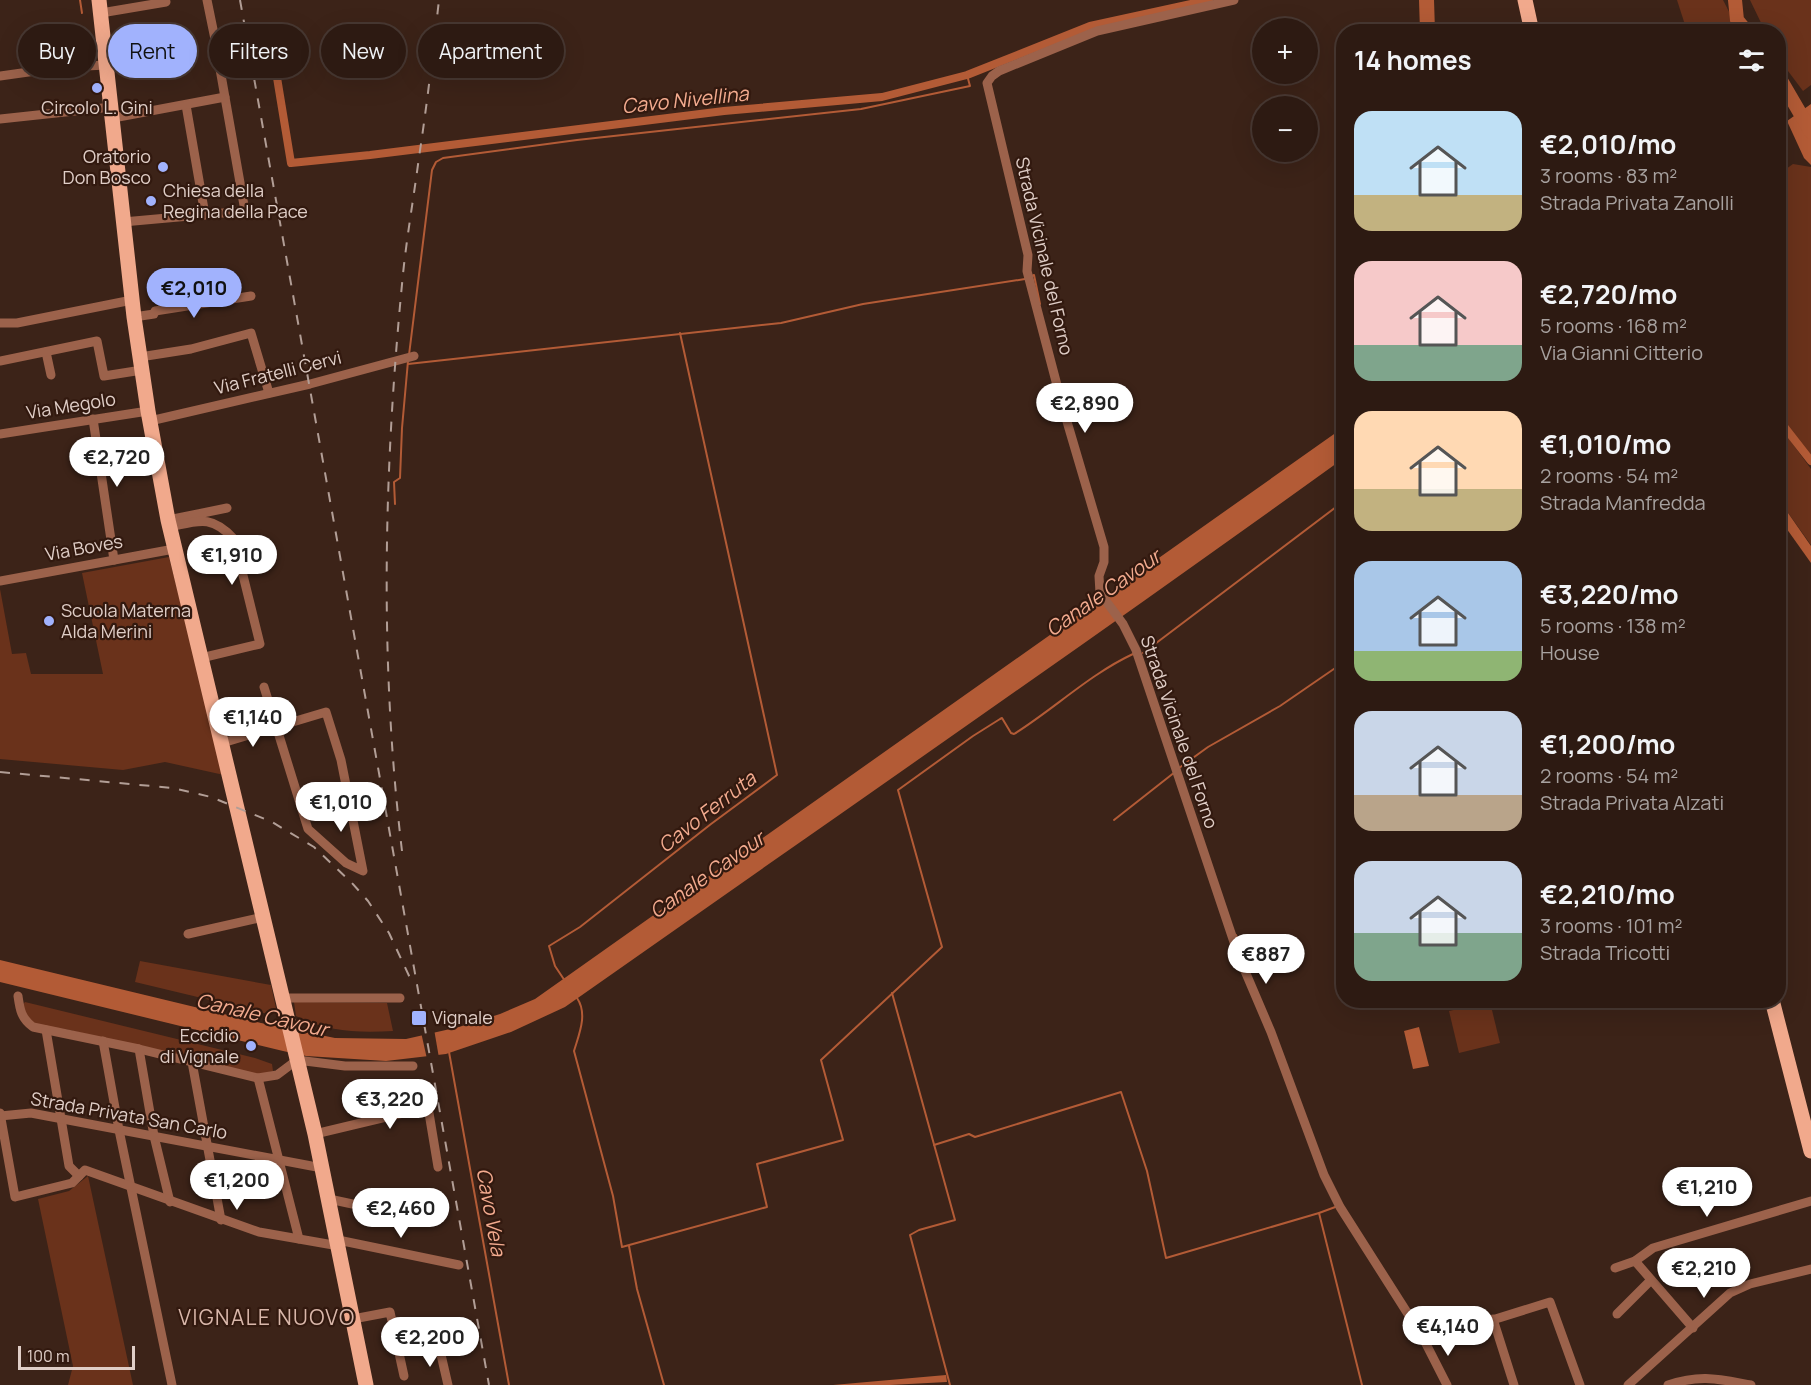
<!DOCTYPE html>
<meta charset="utf-8">
<style>
:root{--surface:#2d1a12;--page:#35231b;--text:#f1f3f6;--muted:#a7a19f;--line:#483832;--accent:#a1b2fd}
body{margin:0;font-family:Manrope,sans-serif;background:var(--page);color:var(--text);height:100vh;display:flex;flex-direction:column;font-size:22px;white-space:nowrap}
*{box-sizing:border-box;margin:0}
p{font-size:20px;color:var(--muted)}
.icon{flex:none;width:33px;height:33px;fill:none;stroke:currentColor;stroke-width:2;stroke-linecap:round;stroke-linejoin:round}
.map{position:relative;flex:1;overflow:hidden}
.panel{position:absolute;left:1336px;top:24px;width:450px;height:984px;display:flex;flex-direction:column;background:var(--surface);border-radius:24px;box-shadow:0 6px 24px #0002,0 0 0 2px var(--line)}
.panel>*{flex:none}
.banner{position:absolute;left:18px;top:24px;width:570px;height:54px;display:flex;gap:12px}
.buttons{position:absolute;left:1252px;top:18px;display:grid;gap:12px}
.buttons a{display:grid;place-items:center;width:66px;height:66px;border-radius:50%;background:var(--surface);box-shadow:0 6px 24px #0002,0 0 0 2px var(--line);font-size:30px}
.scale{position:absolute;left:18px;bottom:15px;width:117px;box-sizing:border-box;padding-left:6px;border:3px solid #e0cec7;border-top:0;font-size:16px;line-height:21px;white-space:nowrap;color:#e0cec7;-webkit-text-stroke:4px #32190f;paint-order:stroke}
.price{position:absolute;translate:-50% -51px;padding:0 14px;border-radius:21px;background:#fff;color:#222;font-size:20px;line-height:39px;filter:drop-shadow(0 2px 3px #0008)}
.price::after{content:'';position:absolute;left:50%;top:36px;width:18px;height:14px;margin-left:-9px;background:inherit;clip-path:polygon(0 0,100% 0,50% 100%)}
.price.on{background:var(--accent);color:#111}
ul{padding:0;list-style:none}
li{display:flex;align-items:center;gap:18px;height:150px;padding:0 18px}
li span{display:grid;place-items:center;flex:none;width:168px;height:120px;border-radius:18px;color:#555}
li>.icon{margin-inline-start:auto}
span .icon{width:72px;height:72px;fill:#fffc;stroke-width:1}
li b{font-size:26px}
h2{display:flex;justify-content:space-between;align-items:center;height:72px;padding:0 18px;font-size:26px}
.pill{padding:0 21px;border-radius:27px;background:var(--surface);box-shadow:0 6px 24px #0002,0 0 0 2px var(--line);font-size:21px;line-height:54px}
.pill.on{background:var(--accent);color:#111}
.map>svg:first-child{display:block}
</style>
<div class="map">
<svg width="1811" height="1385" viewBox="0 0 1811 1385">
<rect width="100%" height="100%" fill="#3c2318"/>
<g fill="#6a321b">
<path d="M1677,0H1723L1739,31H1687Z"/>
<path d="M1750,0H1811V85L1803,91L1779,59V32L1765,31Z"/>
<path d="M1793,164L1811,167V456L1779,415V174Z"/>
<path d="M1779,425L1811,469V545L1779,500Z"/>
<path d="M169,557L224,775L165,762L123,770L0,759V589L12,654L26,653L31,674H103L82,573Z"/>
<path d="M140,961L271,985L277,1013L268,1014L135,982Z"/>
<path d="M25,1002L255,1058L272,1064L273,1071L258,1075L65,1029L51,1028L29,1022L22,1006Z"/>
<path d="M294,1002L387,1003L393,1031C359,1033 328,1032 296,1016Z"/>
<path d="M1490,1002L1500,1043L1459,1053L1449,1011Z"/>
<path d="M88,1176L133,1385H68L73,1366L38,1199L69,1191Z"/>
</g>
<g fill="#b35b36">
<path d="M1419,0H1434L1435,31H1420Z"/>
<path d="M1811,104V165L1804,158L1787,121Z"/>
<path d="M1344,427V458C1086,644 825,824 565,1007L511,1032L446,1054L386,1061L306,1056L283,1051L0,982V960L261,1023L335,1038L406,1039L459,1027L500,1014L535,999Z"/>
<path d="M1779,500L1811,546V563L1779,518Z"/>
<path d="M1419,1027L1429,1066L1413,1069L1404,1031Z"/>
<path d="M946,1375L947,1382L890,1385H833Z"/>
</g>
<path fill="#3c2318" d="M434,1029L439,1058L427,1059L421,1032Z"/>
<g fill="none" stroke-linecap="round" stroke-linejoin="round">
<g stroke="#b35b36" stroke-width="2">
<path d="M80,0L82,13"/>
<path d="M1030,277L1034,275L1040,304"/>
<path d="M409,355L432,170L436,162L443,158L577,140L861,109L970,86L967,75"/>
<path d="M408,364L781,323L863,304L1025,279"/>
<path d="M395,504L394,482L400,478L402,428L408,361"/>
<path d="M1143,653L1344,501"/>
<path d="M1179,768L1208,747L1280,706L1344,662"/>
<path d="M1114,820L1175,772"/>
<path d="M1236,935L1248,967"/>
<path d="M565,981L555,966L549,946L580,927L711,824L777,775L680,333"/>
<path d="M892,993L955,1220L919,1230L910,1235L950,1385"/>
<path d="M577,998C588,1014 579,1034 574,1051L613,1196L622,1247L767,1207L757,1164L843,1140L821,1060L942,947L898,790L973,736L1000,719L1002,718L1011,733L1014,734C1054,709 1090,674 1133,654"/>
<path d="M449,1052L509,1385"/>
<path d="M934,1145L969,1134L975,1137L1121,1092L1147,1171L1166,1258L1319,1213L1362,1385"/>
<path d="M1319,1213L1338,1206"/>
<path d="M629,1246L637,1289L664,1385"/>
</g>
<g stroke="#b35b36" stroke-width="8">
<path d="M254,43L271,41L291,163L370,155L724,111L882,97L967,75L1090,26L1209,0"/>
<path d="M1779,134H1780"/>
<path d="M1779,420L1811,461"/>
</g>
<g stroke="#b35b36" stroke-width="14">
<path d="M1735,0L1737,20L1747,32"/>
<path d="M1779,77L1811,132"/>
</g>
<g stroke="#9c624b" stroke-width="9">
<path d="M207,0L216,44"/>
<path d="M1234,0L1097,31L999,71L992,76L987,83L1028,255L1027,271L1063,408L1104,547V562L1099,576L1100,593L1123,624L1136,650L1239,957L1271,1032L1324,1175L1340,1207L1422,1336L1447,1385"/>
<path d="M101,13L166,2"/>
<path d="M0,76L64,67L107,65"/>
<path d="M186,105L205,215"/>
<path d="M113,118L225,97"/>
<path d="M0,119L112,107"/>
<path d="M123,222L245,211L217,52"/>
<path d="M134,317L154,314L155,311L251,296"/>
<path d="M0,323H17L132,300"/>
<path d="M46,352L51,375"/>
<path d="M140,357L191,349L251,333L269,393"/>
<path d="M0,361L97,341L104,376L142,370"/>
<path d="M93,419L114,560"/>
<path d="M150,421L310,384L414,356"/>
<path d="M0,434L148,411"/>
<path d="M168,520L227,508"/>
<path d="M170,527C198,521 211,514 234,539L260,644L201,658"/>
<path d="M0,581L174,549"/>
<path d="M222,743L229,741L326,712L341,760L363,871L346,863L308,829L264,687"/>
<path d="M188,934L263,917"/>
<path d="M18,996C20,1010 21,1018 33,1027L139,1049L258,1078L277,1075L297,1060L345,1066H413"/>
<path d="M282,998H400"/>
<path d="M46,1030L69,1166L79,1176"/>
<path d="M103,1041L119,1130L172,1385"/>
<path d="M139,1049L154,1136L170,1202"/>
<path d="M192,1062L221,1220"/>
<path d="M258,1078L299,1239"/>
<path d="M0,1113L15,1197L72,1183L85,1170L259,1232L339,1246"/>
<path d="M0,1116L31,1113L322,1168"/>
<path d="M315,1134L428,1107L438,1167"/>
<path d="M329,1199L413,1217L417,1199"/>
<path d="M338,1240L459,1265"/>
<path d="M1635,1261L1693,1328"/>
<path d="M1615,1268L1635,1261L1653,1248L1811,1201"/>
<path d="M1617,1314L1651,1280"/>
<path d="M353,1319L390,1312L404,1376"/>
<path d="M1493,1319L1514,1385"/>
<path d="M1425,1341L1550,1302L1580,1385"/>
<path d="M439,1346L448,1385"/>
<path d="M1628,1385L1730,1293L1750,1284L1811,1269"/>
<path d="M1668,1385C1701,1374 1718,1379 1751,1385"/>
</g>
<g stroke="#f1a98c" stroke-width="15">
<path d="M99,0L134,317L148,411L168,520L315,1134L366,1385"/>
<path d="M1525,0L1532,32"/>
<path d="M1772,1000L1811,1151"/>
</g>
<g stroke="#b29e96" stroke-width="2" stroke-dasharray="10 10" stroke-linecap="butt">
<path d="M240,0L489,1385"/>
<path d="M0,772L173,788L211,797L272,822L314,847L352,883L368,901L389,933L411,980"/>
<path d="M402,851C379,659 384,466 403,274C407,235 414,196 419,157C427,105 433,52 439,0"/>
</g>
</g>
<g fill="#a1b2fd" stroke="#32190f" stroke-width="2">
<circle cx="97" cy="88" r="6"/>
<circle cx="163" cy="167" r="6"/>
<circle cx="151" cy="201" r="6"/>
<circle cx="49" cy="621" r="6"/>
<rect x="411" y="1010" width="16" height="16" rx="3"/>
<circle cx="251" cy="1046" r="6"/>
</g>
<g text-anchor="middle" stroke-width="4.5" stroke-linejoin="round" paint-order="stroke">
<g font-size="18" fill="#e0cec7" stroke="#32190f" text-anchor="start">
<text x="97" y="114" text-anchor="middle">Circolo L. Gini</text>
<text x="151" y="163" text-anchor="end">Oratorio<tspan x="151" dy="21">Don Bosco</tspan></text>
<text x="163" y="197">Chiesa della<tspan x="163" dy="21">Regina della Pace</tspan></text>
<text x="61" y="617">Scuola Materna<tspan x="61" dy="21">Alda Merini</tspan></text>
<text x="432" y="1024">Vignale</text>
<text x="239" y="1042" text-anchor="end">Eccidio<tspan x="239" dy="21">di Vignale</tspan></text>
</g>
<g font-size="18" fill="#e0cec7" stroke="#32190f">
<text transform="translate(1044 256) rotate(77)" y="6">Strada Vicinale del Forno</text>
<text transform="translate(278 373) rotate(-14)" y="6">Via Fratelli Cervi</text>
<text transform="translate(71 406) rotate(-9)" y="6">Via Megolo</text>
<text transform="translate(84 548) rotate(-10)" y="6">Via Boves</text>
<text transform="translate(1179 732) rotate(71)" y="6">Strada Vicinale del Forno</text>
<text transform="translate(129 1116) rotate(10)" y="6">Strada Privata San Carlo</text>
</g>
<g font-size="20" font-style="italic" fill="#f3ab8f" stroke="#32190f">
<text transform="translate(685 100) rotate(-6)" y="7">Cavo Nivellina</text>
<text transform="translate(1103 593) rotate(-35)" y="7">Canale Cavour</text>
<text transform="translate(707 812) rotate(-38)" y="7">Cavo Ferruta</text>
<text transform="translate(707 875) rotate(-35)" y="7">Canale Cavour</text>
<text transform="translate(262 1015) rotate(13)" y="7">Canale Cavour</text>
<text transform="translate(491 1212) rotate(80)" y="7">Cavo Vela</text>
</g>
<g font-size="21" letter-spacing="1.5" fill="#d9b7aa" stroke="#32190f">
<text x="267" y="1325">VIGNALE NUOVO</text>
</g>
</g>
</svg>
<div class="buttons">
<a>+</a>
<a>−</a>
</div>
<div class="scale">100 m</div>
<b class="price on" style="left:194px;top:319px">€2,010</b>
<b class="price" style="left:1085px;top:434px">€2,890</b>
<b class="price" style="left:117px;top:488px">€2,720</b>
<b class="price" style="left:232px;top:586px">€1,910</b>
<b class="price" style="left:253px;top:748px">€1,140</b>
<b class="price" style="left:341px;top:833px">€1,010</b>
<b class="price" style="left:1266px;top:985px">€887</b>
<b class="price" style="left:390px;top:1130px">€3,220</b>
<b class="price" style="left:237px;top:1211px">€1,200</b>
<b class="price" style="left:1707px;top:1218px">€1,210</b>
<b class="price" style="left:401px;top:1239px">€2,460</b>
<b class="price" style="left:1704px;top:1299px">€2,210</b>
<b class="price" style="left:1448px;top:1357px">€4,140</b>
<b class="price" style="left:430px;top:1368px">€2,200</b>
<div class="banner">
<a class="pill">Buy</a>
<a class="pill on">Rent</a>
<a class="pill">Filters</a>
<a class="pill">New</a>
<a class="pill">Apartment</a>
</div>
<section class="panel">
<h2>14 homes<svg class="icon" aria-label="filters" viewBox="0 0 24 24"><path d="M4 7h16M4 17h16"/><circle cx="9" cy="7" r="2"/><circle cx="15" cy="17" r="2"/></svg></h2>
<ul>
<li><span style="background:linear-gradient(#bfe0f5 70%,#c2b280 0)"><svg class="icon" aria-label="home" viewBox="0 0 24 24"><path d="M3 11l9-7 9 7M6 9v11h12V9"/></svg></span><div><b>€2,010/mo</b><p>3 rooms · 83 m²</p><p>Strada Privata Zanolli</p></div></li>
<li><span style="background:linear-gradient(#f6c9c9 70%,#7fa58c 0)"><svg class="icon" aria-label="home" viewBox="0 0 24 24"><path d="M3 11l9-7 9 7M6 9v11h12V9"/></svg></span><div><b>€2,720/mo</b><p>5 rooms · 168 m²</p><p>Via Gianni Citterio</p></div></li>
<li><span style="background:linear-gradient(#ffd9b3 65%,#c2b280 0)"><svg class="icon" aria-label="home" viewBox="0 0 24 24"><path d="M3 11l9-7 9 7M6 9v11h12V9"/></svg></span><div><b>€1,010/mo</b><p>2 rooms · 54 m²</p><p>Strada Manfredda</p></div></li>
<li><span style="background:linear-gradient(#a9c7e8 75%,#8fb573 0)"><svg class="icon" aria-label="home" viewBox="0 0 24 24"><path d="M3 11l9-7 9 7M6 9v11h12V9"/></svg></span><div><b>€3,220/mo</b><p>5 rooms · 138 m²</p><p>House</p></div></li>
<li><span style="background:linear-gradient(#c9d6e8 70%,#b9a48a 0)"><svg class="icon" aria-label="home" viewBox="0 0 24 24"><path d="M3 11l9-7 9 7M6 9v11h12V9"/></svg></span><div><b>€1,200/mo</b><p>2 rooms · 54 m²</p><p>Strada Privata Alzati</p></div></li>
<li><span style="background:linear-gradient(#c9d6e8 60%,#7fa58c 0)"><svg class="icon" aria-label="home" viewBox="0 0 24 24"><path d="M3 11l9-7 9 7M6 9v11h12V9"/></svg></span><div><b>€2,210/mo</b><p>3 rooms · 101 m²</p><p>Strada Tricotti</p></div></li>
</ul>
</section>
</div>
